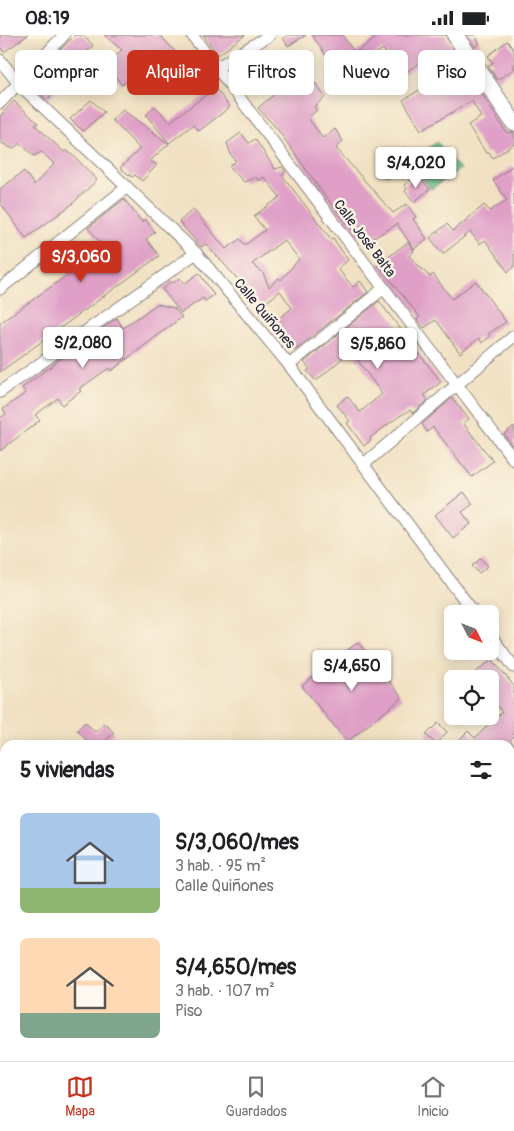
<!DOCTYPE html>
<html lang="es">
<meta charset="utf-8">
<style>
:root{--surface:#fff;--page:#f2f2f2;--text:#202124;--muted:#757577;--line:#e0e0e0;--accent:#c8321e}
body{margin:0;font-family:Pangolin,sans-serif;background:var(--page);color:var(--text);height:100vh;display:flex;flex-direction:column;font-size:19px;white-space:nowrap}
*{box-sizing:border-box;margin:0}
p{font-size:16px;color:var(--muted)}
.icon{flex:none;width:28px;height:28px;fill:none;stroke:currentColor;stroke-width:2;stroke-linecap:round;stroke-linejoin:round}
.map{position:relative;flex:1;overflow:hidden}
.details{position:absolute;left:0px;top:705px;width:515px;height:321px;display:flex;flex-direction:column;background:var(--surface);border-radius:15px 15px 0 0;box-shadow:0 2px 12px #0003}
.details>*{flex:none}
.hud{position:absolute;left:15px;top:15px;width:485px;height:45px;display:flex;gap:10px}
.needle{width:32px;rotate:132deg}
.tools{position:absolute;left:444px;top:570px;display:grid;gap:10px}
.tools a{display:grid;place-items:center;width:55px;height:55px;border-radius:8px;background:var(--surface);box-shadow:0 2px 12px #0003;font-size:25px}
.price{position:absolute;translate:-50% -42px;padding:0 11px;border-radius:5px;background:#fff;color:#222;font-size:16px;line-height:32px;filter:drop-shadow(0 1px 2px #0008)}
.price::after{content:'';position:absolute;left:50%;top:30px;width:15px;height:11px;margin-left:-8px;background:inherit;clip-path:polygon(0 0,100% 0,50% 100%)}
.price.on{background:var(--accent);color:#fff}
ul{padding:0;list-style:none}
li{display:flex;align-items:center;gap:15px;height:125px;padding:0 20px}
li span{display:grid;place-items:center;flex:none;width:140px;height:100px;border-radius:8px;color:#555}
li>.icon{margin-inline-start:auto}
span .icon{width:60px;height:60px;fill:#fffc;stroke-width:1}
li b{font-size:21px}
h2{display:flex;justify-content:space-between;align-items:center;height:60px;padding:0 20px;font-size:21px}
.chip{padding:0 18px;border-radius:8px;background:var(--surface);box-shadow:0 2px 12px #0003;font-size:18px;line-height:45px}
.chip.on{background:var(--accent);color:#fff}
.status{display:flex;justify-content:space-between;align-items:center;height:35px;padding:0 25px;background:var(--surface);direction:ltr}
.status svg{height:14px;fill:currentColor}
.dock{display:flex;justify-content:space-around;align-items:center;height:70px;border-top:1px solid var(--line);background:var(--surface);font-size:14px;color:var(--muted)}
.dock a{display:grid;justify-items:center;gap:2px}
.dock .on{color:var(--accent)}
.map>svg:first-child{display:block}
</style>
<div class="status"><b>08:19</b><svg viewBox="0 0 49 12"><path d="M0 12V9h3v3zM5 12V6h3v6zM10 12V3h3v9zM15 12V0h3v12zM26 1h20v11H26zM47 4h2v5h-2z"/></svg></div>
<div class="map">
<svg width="514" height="1026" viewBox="0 0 514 1026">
<rect width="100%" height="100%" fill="#fcf5e5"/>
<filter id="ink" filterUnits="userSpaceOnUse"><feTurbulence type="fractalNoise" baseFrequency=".02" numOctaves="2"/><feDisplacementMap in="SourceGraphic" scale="10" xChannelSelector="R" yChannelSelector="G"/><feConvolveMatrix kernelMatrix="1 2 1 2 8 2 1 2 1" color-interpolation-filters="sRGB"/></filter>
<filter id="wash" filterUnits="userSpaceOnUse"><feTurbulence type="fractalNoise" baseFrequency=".0096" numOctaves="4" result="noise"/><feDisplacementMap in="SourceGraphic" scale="20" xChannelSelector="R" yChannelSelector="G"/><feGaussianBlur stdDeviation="1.12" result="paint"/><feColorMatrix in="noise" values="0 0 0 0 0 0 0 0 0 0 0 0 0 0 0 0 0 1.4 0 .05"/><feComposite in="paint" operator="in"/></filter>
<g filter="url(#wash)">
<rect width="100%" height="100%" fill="#f1e1c2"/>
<path fill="#64b683" stroke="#436c5f" d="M437,107L460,134L431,154L409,126L386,140L382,134L404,112L415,122Z"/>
<g id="blocks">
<g fill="#df9fc7" fill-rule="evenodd">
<path d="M0,0H28L4,17L0,12Z"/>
<path d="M75,0H82L93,10L81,25L75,21L71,26L60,15Z"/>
<path d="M104,0H160L180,22L185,18L193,28L180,39L162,19L122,50L105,29L122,15Z"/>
<path d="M203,0H245L218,20Z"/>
<path d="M289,0H306L288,11L283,3Z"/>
<path d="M312,0H342L355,18L380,0H445L506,97L514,98V109L493,123L489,117L486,118L468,90L481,82L472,66L421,95L403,65L436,45L422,26L396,44L390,35L395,32L383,14L361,28L355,19L358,23L337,37Z"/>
<path d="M467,0H475L480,9L475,12Z"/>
<path d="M507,6L514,15V34L497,45L488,31L493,28L488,21Z"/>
<path d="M59,30L69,40L47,65L29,48L41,36L48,42Z"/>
<path d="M294,43L305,55L315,48L325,62L314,72L317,75L308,83L323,103L335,94L343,106L336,113L393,178L407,169L416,182L413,184L427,204L414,214L397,189L367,207L361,199L357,201L325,161L278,95L258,73Z"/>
<path d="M215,53L230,72L199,96L193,90L169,108L146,80L155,71L170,87Z"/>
<path d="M91,65L104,77L83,96L70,84Z"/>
<path d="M14,66L38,88L35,90L64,117L66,115L76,123L97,145L71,170L26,203L0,168V154L24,136L34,150L54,129L42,117L34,121L20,108L13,114L0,107V81Z"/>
<path d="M123,75L169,109L150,126L157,130L142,146L135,140L132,142L120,133L140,114L112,85Z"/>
<path d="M241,98L249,108L255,104L275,134L282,132L286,137L282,140L331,204L333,203L348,225L338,234L353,252L360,246L368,257L295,315L274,287L292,273L280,256L262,271L206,209L201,212L179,187L193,174L226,214L240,204L245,210L265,195L254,181L280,162L264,142L259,146L256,142L244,147L229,131L236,126L231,120L227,108ZM284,205L299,224L281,245L279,243L269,252L263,238L252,229Z"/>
<path d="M514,130V232L508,237L485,205L480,209L470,197L443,219L430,203L447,189L453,196L484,170L490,176L507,165L493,145Z"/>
<path d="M420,143L430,154L414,167L405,156L407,154L404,150L412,144L415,147Z"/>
<path d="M124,164L142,187L145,184L155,197L146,204L159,221L0,337V288L105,213L88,193Z"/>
<path d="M408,207L414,216L409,221L430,242L433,239L452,264L476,246L506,287L488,299L490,301L482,308L479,303L460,318L436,285L424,293L417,284L420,282L378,230Z"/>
<path d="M199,238L214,260L205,266L203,263L181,278L162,254L171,246L173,248L180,243L184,249Z"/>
<path d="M379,266L441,347L424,360L428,365L413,378L410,375L398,382L370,403L371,405L364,411L347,388L350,386L337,370L347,361L360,377L382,359L351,316L316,346L307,336L310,334L304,327Z"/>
<path d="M157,269L174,273L182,282L111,336L109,333L79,354L81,356L62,370L58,363L46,372L35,380L40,385L0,416V383L6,379L3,374L26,358L22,353L75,313L78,318L95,305L92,301L117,283L123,293Z"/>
<path d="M452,363L469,384L463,388L493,426L472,442L433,392L427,397L422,389Z"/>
<path d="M514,391V413L504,399Z"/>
<path d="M464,457L473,469L462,477L471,489L453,503L435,480Z"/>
<path d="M481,523L488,531L479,538L472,531Z"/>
<path d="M358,607L402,663L347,707L302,651Z"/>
<path d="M492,624L514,651V701L510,705L514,710H454L468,696L475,703L502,677L490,662V644H468Z"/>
<path d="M85,687L95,697L105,688L114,698L101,710H91L77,695Z"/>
<path d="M438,688L447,697L436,709L426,700Z"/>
</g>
</g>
</g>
<g filter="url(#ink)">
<use href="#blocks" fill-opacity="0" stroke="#8a827e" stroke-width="1"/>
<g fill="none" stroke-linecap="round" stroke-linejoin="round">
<defs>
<g id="street">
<path d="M192,0L514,425"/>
<path d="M0,25L19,49L196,218L289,330L475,579"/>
<path d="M216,33L270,0"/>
<path d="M0,68L64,0"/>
<path d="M0,254L127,152"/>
<path d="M289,330L384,253"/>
<path d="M0,357L196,218"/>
<path d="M364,429L514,301"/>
<path d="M490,600L514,632"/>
<path d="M510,731L514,727"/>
<path d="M0,980L5,990"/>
<path d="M22,1021L24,1026"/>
<path d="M236,1022L240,1026"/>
<path d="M197,1026L202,1021"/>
</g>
<g id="secondary">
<path d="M455,0L514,88"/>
<path d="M510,961L514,957"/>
<path d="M510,977L514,972"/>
<path d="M447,1026L452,1021"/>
<path d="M462,1026L467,1021"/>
</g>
</defs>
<use href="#street" stroke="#8a827e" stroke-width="13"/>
<use href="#secondary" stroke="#8a827e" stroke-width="18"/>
<use href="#street" stroke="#fff" stroke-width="11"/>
<use href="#secondary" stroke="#fff" stroke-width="16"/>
</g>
</g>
<g text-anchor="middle" stroke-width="5" stroke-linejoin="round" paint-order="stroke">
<g font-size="14" fill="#22223b" stroke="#fcf5e5">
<text transform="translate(365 203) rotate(53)" y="5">Calle José Balta</text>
<text transform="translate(265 278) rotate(50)" y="5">Calle Quiñones</text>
</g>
</g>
</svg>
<div class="tools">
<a><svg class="needle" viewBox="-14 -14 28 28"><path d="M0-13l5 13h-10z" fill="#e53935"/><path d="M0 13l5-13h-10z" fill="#757577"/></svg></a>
<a><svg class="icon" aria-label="locate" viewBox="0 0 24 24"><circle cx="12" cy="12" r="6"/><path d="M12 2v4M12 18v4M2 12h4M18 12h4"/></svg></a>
</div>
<b class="price" style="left:416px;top:154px">S/4,020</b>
<b class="price on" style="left:81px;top:248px">S/3,060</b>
<b class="price" style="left:83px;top:334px">S/2,080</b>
<b class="price" style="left:378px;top:335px">S/5,860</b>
<b class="price" style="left:352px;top:657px">S/4,650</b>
<div class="hud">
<a class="chip">Comprar</a>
<a class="chip on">Alquilar</a>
<a class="chip">Filtros</a>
<a class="chip">Nuevo</a>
<a class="chip">Piso</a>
</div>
<section class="details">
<h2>5 viviendas<svg class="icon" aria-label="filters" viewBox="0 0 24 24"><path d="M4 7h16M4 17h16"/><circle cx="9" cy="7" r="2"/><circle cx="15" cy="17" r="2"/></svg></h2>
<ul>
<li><span style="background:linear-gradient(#a9c7e8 75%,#8fb573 0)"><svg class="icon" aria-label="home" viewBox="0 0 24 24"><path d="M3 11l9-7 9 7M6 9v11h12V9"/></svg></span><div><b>S/3,060/mes</b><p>3 hab. · 95 m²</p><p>Calle Quiñones</p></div></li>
<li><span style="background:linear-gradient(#ffd9b3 75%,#7fa58c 0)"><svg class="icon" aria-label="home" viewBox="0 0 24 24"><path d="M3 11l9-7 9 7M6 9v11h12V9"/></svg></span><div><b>S/4,650/mes</b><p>3 hab. · 107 m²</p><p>Piso</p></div></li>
</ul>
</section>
</div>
<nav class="dock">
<a class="on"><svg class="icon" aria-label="map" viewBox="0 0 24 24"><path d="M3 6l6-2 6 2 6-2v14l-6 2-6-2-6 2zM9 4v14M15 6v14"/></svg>Mapa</a>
<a><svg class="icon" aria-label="saved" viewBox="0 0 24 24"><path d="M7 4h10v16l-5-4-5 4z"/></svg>Guardados</a>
<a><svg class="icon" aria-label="home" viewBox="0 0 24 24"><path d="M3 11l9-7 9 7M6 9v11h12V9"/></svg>Inicio</a>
</nav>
